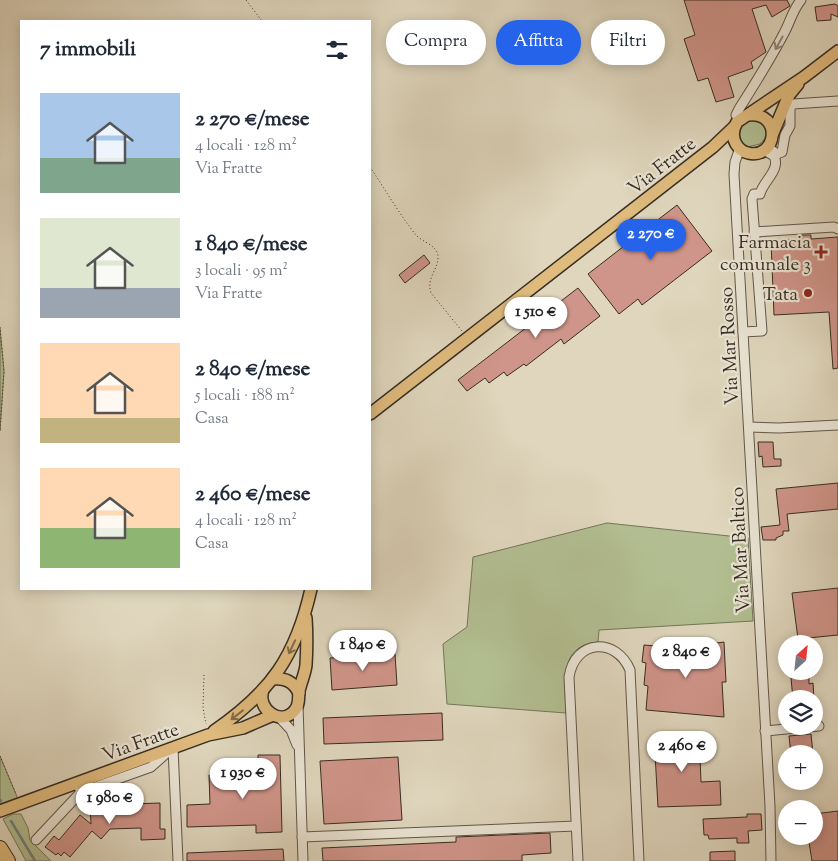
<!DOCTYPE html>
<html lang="it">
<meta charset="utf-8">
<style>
:root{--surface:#fff;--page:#f6f6f7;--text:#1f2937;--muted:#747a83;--accent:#2563eb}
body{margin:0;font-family:"Sorts Mill Goudy",serif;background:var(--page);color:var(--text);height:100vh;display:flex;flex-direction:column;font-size:19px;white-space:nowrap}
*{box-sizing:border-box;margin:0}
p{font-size:16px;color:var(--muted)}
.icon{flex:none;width:28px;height:28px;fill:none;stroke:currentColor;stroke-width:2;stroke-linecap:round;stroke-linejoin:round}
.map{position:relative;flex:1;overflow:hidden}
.panel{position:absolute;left:20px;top:20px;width:351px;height:570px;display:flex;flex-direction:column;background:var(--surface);border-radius:0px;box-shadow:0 2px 12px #0003}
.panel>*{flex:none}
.banner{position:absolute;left:386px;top:20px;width:376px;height:45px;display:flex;gap:10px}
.needle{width:32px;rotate:27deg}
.buttons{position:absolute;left:778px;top:635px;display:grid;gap:10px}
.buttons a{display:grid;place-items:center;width:45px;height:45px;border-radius:50%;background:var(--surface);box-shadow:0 2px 12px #0003;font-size:25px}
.price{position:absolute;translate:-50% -42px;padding:0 11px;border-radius:18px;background:#fff;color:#222;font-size:16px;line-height:32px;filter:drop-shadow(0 1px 2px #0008)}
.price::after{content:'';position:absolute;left:50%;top:30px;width:15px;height:11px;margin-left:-8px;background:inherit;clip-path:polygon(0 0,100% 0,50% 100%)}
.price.active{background:var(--accent);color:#fff}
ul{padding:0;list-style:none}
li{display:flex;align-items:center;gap:15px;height:125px;padding:0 20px}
li span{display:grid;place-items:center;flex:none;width:140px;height:100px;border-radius:0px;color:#555}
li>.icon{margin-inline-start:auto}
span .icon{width:60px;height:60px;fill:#fffc;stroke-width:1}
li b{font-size:21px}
h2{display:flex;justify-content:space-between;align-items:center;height:60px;padding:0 20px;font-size:21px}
.pill{padding:0 18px;border-radius:22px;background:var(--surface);box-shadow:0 2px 12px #0003;font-size:18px;line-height:45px}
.pill.active{background:var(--accent);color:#fff}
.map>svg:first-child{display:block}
</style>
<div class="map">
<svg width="838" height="861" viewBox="0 0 838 861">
<rect width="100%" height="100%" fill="#dfd6bd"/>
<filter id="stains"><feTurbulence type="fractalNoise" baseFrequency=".004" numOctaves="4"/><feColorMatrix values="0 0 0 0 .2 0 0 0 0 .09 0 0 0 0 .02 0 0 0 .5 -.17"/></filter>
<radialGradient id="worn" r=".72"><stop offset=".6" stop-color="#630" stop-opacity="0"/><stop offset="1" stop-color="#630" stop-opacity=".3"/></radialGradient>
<g fill="#b2be91" stroke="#74765a">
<path d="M751,120H756L765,124L767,136L760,144L747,147L741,144C738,132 739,126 751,120Z"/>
<path d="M0,328L4,371L0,431Z"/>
<path d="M607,523L748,538L753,621L599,630L598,642C558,645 565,684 566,713L447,704L443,644L467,627L473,557Z"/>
<path d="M0,756L18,799L0,806Z"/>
<path d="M13,814H21L28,828L30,840L51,861H26L3,819Z"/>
</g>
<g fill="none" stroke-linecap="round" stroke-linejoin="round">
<g stroke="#727f7f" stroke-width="2.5">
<path d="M0,800L1,801"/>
<path d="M11,821L35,861"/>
</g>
</g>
<g fill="#d0958a" stroke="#372d23">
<path d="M684,0H787L790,6L772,17L766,5L752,9L766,52L751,62L753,68L728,77L734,97L716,102L708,78L698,81L684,39L695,35Z"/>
<path d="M835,4L838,6V17L831,14V20L817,21L815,7Z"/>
<path d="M677,205L712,251L642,305L638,299L619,314L588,274Z"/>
<path d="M801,235H811V239L838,237V368L833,369L829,312L774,315L771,241L801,239Z"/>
<path d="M424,255L430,263L405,283L399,275Z"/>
<path d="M578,288L600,316L564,344L561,339L526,366L524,364L507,376L504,372L489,383L485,378L467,391L458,380Z"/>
<path d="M758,442H773L774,459H781V466L763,467L762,456L759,457Z"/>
<path d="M838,483V509L787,514L789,531H783V535L776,538V540H763L761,527L780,525L776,489Z"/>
<path d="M838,588V635L798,639L792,593Z"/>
<path d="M724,642L726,682H722L724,717L646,710L648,686L644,685L646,663L642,662L644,645L681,648Z"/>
<path d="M395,654L397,685L332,690L330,658Z"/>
<path d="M809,676V684L813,683L814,699H793L791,678Z"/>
<path d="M442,713L443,740L324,744L323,718Z"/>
<path d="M699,734L701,782L720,781L721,805L658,807L654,736Z"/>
<path d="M811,734L813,754H791L789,736Z"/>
<path d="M258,755H280L282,832L256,833V825L187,827V805L210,804L209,775L258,774Z"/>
<path d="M398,757L402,820L324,824L320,761Z"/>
<path d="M100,803V805L160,803V829H165V839L141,840V828L110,829L101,839L92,831L70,857L64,852L61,856L58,853L56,855L45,847L54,836L59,840L80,815L91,824L90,804Z"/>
<path d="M838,811V861H812L808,836H814V814Z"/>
<path d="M747,814H761L762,830L748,831L749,843H737V838L709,839L708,835H704L703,819L747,817Z"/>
<path d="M550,833L551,853L522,855V861H323L322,848L456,842V837Z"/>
<path d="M283,849L284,861H187V853Z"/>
<path d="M735,851V861H710V852Z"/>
</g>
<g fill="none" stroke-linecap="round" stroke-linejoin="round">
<defs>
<g id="minor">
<path d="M739,120L736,115L739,109C754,85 770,60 783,35C790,23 792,11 801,0"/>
<path d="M740,148L735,162L734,174L770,806L771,861"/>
<path d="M770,149L777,154L782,152L785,135L790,126V108L793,104L838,101"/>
<path d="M754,232L834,227L838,229"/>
<path d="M743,332L762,331L752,199L754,194H760C763,181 781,170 774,156L764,150"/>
<path d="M749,427L779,428L838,425"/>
<path d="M298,705L303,861"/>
<path d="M279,717L291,730L297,745"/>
<path d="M765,731L819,726"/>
<path d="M173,748L178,861"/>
<path d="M81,792L151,767L170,750"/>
<path d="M302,837L576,826"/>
<path d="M36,840L81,792L79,787"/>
<path d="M578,861L569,677C575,639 616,637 630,670L639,861"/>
</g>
<g id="major">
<path d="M749,115C783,112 777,160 748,153C743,152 739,149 736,144C732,137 733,129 737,122L804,77L838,51"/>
<path d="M773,133L789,95L798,84"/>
<path d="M370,414L713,147L734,127"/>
<path d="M273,679C285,678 293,681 299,693"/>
<path d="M263,690C256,710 282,727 295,710C300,704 298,698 299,691C301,682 305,674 306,665C307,649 307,633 306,618"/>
<path d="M214,731C271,692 296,656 311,589"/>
<path d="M0,811L208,735L243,728L273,715"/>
</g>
<path id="highway" d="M0,848L8,861"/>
</defs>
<use href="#minor" stroke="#61574a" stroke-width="11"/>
<use href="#major" stroke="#372d23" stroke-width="14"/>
<use href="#highway" stroke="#372d23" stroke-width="16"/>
<g stroke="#372d23" stroke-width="1" stroke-dasharray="1 2.5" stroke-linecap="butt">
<path d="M246,0L262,21"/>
<path d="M370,167C385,189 399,214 416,235C422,242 437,245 438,256C439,269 426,277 431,293L462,331"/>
<path d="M0,327L4,371L0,431"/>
<path d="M204,675L203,708L206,724"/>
<path d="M0,756L16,794"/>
</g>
<use href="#minor" stroke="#eae4d4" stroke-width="9"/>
<use href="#major" stroke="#e0bb7e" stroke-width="11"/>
<use href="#highway" stroke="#e0bb7e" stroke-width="14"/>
</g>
<defs><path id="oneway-shaft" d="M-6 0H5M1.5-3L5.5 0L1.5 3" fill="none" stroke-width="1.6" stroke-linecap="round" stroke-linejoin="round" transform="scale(1.25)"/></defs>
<use stroke="#90887c" href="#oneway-shaft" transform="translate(779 43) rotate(119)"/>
<g stroke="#836d4c">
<use href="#oneway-shaft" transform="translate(292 647) rotate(115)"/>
<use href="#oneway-shaft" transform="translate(237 715) rotate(142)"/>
</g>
<g fill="#8f2418" stroke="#eae4d4" stroke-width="2">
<path d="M818.5 244.5h5v5h5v5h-5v5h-5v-5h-5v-5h5z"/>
<circle cx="808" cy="293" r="5"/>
</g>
<g text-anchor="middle" stroke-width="4.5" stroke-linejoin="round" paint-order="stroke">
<g font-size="19" fill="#372d23" stroke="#eae4d4">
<text transform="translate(661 165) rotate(-38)" y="7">Via Fratte</text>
<text transform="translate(728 346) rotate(-93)" y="7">Via Mar Rosso</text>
<text transform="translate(739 550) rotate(-93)" y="7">Via Mar Baltico</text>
<text transform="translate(140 741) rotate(-20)" y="7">Via Fratte</text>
</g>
<g font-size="19" fill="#372d23" stroke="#eae4d4" text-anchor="end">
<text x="811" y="248">Farmacia<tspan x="811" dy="22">comunale 3</tspan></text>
<text x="798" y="300">Tata</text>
</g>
</g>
<rect width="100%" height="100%" filter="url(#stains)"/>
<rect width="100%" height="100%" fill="url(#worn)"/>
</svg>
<div class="buttons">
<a><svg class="needle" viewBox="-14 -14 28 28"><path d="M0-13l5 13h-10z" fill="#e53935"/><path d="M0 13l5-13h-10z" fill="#747a83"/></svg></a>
<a><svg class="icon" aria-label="layers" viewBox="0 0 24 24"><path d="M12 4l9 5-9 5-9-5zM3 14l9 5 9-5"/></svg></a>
<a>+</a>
<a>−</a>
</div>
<b class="price active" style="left:651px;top:261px">2 270 €</b>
<b class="price" style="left:536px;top:339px">1 510 €</b>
<b class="price" style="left:363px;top:672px">1 840 €</b>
<b class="price" style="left:686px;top:679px">2 840 €</b>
<b class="price" style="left:682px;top:773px">2 460 €</b>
<b class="price" style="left:243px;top:800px">1 930 €</b>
<b class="price" style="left:110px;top:825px">1 980 €</b>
<div class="banner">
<a class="pill">Compra</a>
<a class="pill active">Affitta</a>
<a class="pill">Filtri</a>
</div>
<section class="panel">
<h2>7 immobili<svg class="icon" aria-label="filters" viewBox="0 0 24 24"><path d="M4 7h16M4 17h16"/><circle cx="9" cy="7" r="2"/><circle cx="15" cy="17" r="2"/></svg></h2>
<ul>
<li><span style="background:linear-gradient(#a9c7e8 65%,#7fa58c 0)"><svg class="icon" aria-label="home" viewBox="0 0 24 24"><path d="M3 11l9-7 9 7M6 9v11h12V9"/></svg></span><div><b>2 270 €/mese</b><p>4 locali · 128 m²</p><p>Via Fratte</p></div></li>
<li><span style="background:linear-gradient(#dfe7d0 70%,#9aa5b1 0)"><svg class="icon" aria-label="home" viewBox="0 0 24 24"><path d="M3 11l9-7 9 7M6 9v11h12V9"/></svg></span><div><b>1 840 €/mese</b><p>3 locali · 95 m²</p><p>Via Fratte</p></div></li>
<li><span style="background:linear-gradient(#ffd9b3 75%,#c2b280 0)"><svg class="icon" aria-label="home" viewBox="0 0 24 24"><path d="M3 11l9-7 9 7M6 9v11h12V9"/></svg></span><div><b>2 840 €/mese</b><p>5 locali · 188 m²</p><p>Casa</p></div></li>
<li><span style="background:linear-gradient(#ffd9b3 60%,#8fb573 0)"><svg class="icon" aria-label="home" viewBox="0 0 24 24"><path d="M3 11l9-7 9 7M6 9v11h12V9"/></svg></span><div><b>2 460 €/mese</b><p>4 locali · 128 m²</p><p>Casa</p></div></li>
</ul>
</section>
</div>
